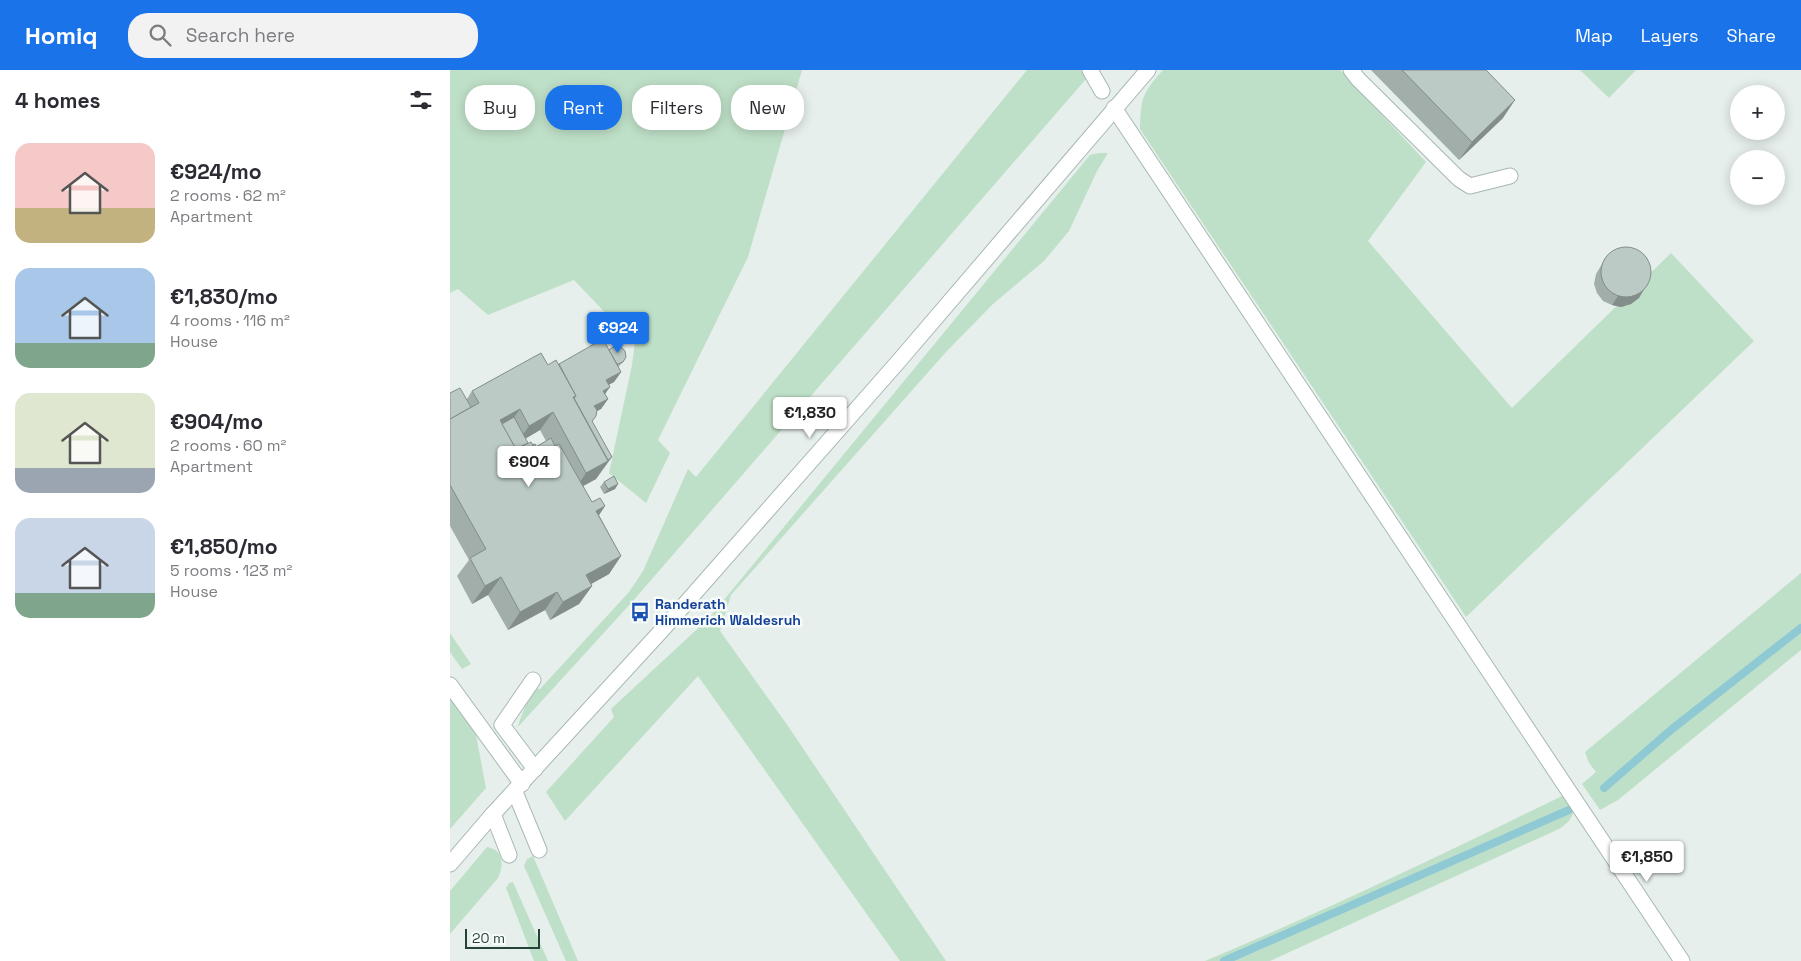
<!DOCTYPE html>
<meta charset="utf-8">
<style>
:root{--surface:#fff;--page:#f2f2f3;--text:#2b2b33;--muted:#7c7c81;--accent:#1a73e8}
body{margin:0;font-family:"Space Grotesk",sans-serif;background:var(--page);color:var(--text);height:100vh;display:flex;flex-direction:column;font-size:19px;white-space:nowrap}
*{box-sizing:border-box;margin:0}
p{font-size:16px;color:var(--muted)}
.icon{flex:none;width:28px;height:28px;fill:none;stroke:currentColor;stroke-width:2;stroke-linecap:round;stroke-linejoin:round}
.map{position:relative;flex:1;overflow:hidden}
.sheet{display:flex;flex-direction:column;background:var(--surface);width:450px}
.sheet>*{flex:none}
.hud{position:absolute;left:15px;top:15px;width:475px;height:45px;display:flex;gap:10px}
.controls{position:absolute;left:1280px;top:15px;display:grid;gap:10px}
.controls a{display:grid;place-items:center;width:55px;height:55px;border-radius:50%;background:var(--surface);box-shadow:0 2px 12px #0003;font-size:25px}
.scale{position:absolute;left:15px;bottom:12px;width:75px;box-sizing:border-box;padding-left:5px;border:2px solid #24423a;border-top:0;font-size:14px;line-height:18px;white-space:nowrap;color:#24423a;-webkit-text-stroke:4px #f7fbf9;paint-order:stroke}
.price{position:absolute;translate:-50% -42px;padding:0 11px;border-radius:5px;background:#fff;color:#222;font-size:16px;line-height:32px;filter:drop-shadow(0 1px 2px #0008)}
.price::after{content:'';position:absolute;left:50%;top:30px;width:15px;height:11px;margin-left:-8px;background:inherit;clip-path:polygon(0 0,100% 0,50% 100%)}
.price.on{background:var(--accent);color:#fff}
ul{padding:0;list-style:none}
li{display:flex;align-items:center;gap:15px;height:125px;padding:0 15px}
li span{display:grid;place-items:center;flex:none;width:140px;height:100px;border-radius:15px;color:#555}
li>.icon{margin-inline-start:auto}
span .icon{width:60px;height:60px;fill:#fffc;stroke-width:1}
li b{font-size:21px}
h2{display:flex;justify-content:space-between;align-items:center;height:60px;padding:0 15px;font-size:21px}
.chip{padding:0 18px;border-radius:20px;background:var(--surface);box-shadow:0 2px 12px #0003;font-size:18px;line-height:45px}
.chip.on{background:var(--accent);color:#fff}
header{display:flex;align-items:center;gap:30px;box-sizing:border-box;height:70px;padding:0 25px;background:var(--accent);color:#fff}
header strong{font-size:24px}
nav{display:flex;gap:28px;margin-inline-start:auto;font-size:18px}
.search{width:350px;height:45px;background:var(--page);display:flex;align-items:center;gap:12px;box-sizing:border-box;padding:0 18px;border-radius:20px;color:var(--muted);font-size:19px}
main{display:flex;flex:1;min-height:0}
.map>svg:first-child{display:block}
</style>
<header>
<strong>Homiq</strong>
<div class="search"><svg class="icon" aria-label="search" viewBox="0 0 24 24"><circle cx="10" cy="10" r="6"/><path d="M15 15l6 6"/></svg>Search here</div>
<nav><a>Map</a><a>Layers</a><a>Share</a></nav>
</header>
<main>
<section class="sheet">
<h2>4 homes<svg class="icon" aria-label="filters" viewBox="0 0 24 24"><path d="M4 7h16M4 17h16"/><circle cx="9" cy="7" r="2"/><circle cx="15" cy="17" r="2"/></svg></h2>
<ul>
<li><span style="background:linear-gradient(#f6c9c9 65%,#c2b280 0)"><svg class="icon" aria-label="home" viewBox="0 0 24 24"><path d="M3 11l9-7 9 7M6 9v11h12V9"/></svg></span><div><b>€924/mo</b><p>2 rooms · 62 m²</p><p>Apartment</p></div></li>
<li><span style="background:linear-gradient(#a9c7e8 75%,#7fa58c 0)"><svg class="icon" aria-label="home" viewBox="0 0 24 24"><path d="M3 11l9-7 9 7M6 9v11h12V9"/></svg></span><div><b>€1,830/mo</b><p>4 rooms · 116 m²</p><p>House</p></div></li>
<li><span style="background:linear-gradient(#dfe7d0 75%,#9aa5b1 0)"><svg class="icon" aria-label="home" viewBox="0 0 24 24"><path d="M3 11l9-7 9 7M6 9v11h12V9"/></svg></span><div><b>€904/mo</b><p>2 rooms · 60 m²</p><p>Apartment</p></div></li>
<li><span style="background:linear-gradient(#c9d6e8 75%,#7fa58c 0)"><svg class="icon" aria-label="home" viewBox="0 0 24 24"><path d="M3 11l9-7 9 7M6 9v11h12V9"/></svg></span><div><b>€1,850/mo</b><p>5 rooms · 123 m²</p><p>House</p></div></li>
</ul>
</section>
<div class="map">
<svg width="1351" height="891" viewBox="0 0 1351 891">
<rect width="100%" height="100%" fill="#e6efeb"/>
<g fill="#bfe0c8">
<path d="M0,0H352L298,187L208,370L220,383L196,433L159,403L182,295L185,272L177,263L165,253L124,210L38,245L8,219L0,223Z"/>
<path d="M577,0H631L636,9L182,532L67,658L82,618L90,619L179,522L193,501L238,399L246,407Z"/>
<path d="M713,0H890L976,92L918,171L1062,338L1221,183L1304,271L1016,547L690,59C691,27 692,24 713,0Z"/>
<path d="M1130,0H1186L1159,28Z"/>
<path d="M649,83H658L647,101L619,161L594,191L543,234L496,282L281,525L270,561L338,656L496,891H450L248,606L115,751L96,722L164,647L161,639L259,548L640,85Z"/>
<path d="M1351,503V580L1168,730L1150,740L1132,714L1146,702L1139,693L1135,682Z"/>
<path d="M0,563L21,594L12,599L0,582Z"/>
<path d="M0,625L25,660L36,718L0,759Z"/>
<path d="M1114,725L1120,733L1123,744L1119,751L1111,758L820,891H755C877,840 996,783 1114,725Z"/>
<path d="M37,777C54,780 54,795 48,808L0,864V821Z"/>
<path d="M83,786L128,891H116L74,796L77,789Z"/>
<path d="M63,812L98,891H84L56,818L59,813Z"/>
</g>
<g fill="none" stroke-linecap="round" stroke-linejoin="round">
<g stroke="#8ec9d4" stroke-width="8">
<path d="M1154,718L1222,659L1351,558"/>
<path d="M774,891L1119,740"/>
</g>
<defs>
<g id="minor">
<path d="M640,0L652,21"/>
<path d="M901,0L908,9L1009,109L1020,116L1060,106"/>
<path d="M664,38L1232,891"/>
<path d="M83,610L52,655L85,699"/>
<path d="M0,615L72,714"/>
<path d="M65,722L89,780"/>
<path d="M43,744L59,785"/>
<path d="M0,794L43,744L213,559L448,292L698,0"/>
</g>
</defs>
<use href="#minor" stroke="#a8b8b2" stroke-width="17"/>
<use href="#minor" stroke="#fff" stroke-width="15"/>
</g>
<g fill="#a1aea9" fill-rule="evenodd">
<path d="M921,0H1036L1053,48L1009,90Z"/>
<path d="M1157,186L1189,228L1181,234L1171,237L1162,235L1153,231L1147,223L1144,214L1146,204Z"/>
<path d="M159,280L173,292L168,297L171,302L164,312L158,315L155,324L158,329L151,339L146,341V346L142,352L155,397L153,398L146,409L133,416L142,432L155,436L149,445L171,486L159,504L141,514L142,516L129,534L100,550L95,540L58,560L38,525L22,534L7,506L19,490L0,456V323L17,329L22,321L98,295L109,294ZM90,360L96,371L86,377L78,373L75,369Z"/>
<path d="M154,412L168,414L165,419L154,424L150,417Z"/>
</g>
<g fill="#838d89">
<path d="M1065,30L1053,48L1009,90L1022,72Z"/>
<path d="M1195,218L1189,228L1181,234L1171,237L1162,235L1168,226Z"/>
<path d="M171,302L164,312L149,320L156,310Z"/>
<path d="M160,317L153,327V321Z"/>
<path d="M158,329L151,339L138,346L144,336Z"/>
<path d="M70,339L57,357L46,363L50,350Z"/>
<path d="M103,342L90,360L66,374L79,356Z"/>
<path d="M162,387L146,409L124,421L136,403Z"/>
<path d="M168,414L165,419L154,424L158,419Z"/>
<path d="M155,436L143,454L146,441Z"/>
<path d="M171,486L159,504L123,524L136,505Z"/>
<path d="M51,507L38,525L22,534L35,516Z"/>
<path d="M142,516L129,534L100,550L113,532Z"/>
<path d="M107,522L95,540L58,560L70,542Z"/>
</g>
<g fill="#bbcac4" stroke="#838d89">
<path d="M952,0H1036L1065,30L1022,72Z"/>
<circle cx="1176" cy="202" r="25"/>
<path d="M153,269L171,302L156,310L160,317L153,321L158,329L144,336L147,340L146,346L142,351L162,387L158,390L124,328L126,326L109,294Z"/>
<path d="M165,276L171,277L175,281L176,287L173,292L168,294H167L159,280L160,279Z"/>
<path d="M91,283L98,295L106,290L126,326L123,327L158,391L136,403L103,342L79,356L70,339L50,350L66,379L81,372L89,385L109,374L142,432L150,428L155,436L146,441L171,486L136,505L142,516L113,532L107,522L70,542L51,507L35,516L20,488L36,479L0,415V349L29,333L22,321Z"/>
<path d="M10,318L21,337L0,349V323Z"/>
<path d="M64,347L78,373L66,379L52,354Z"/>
<path d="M101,368L105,376L90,384L86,377Z"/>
<path d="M85,374L90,384L89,385L83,375Z"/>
<path d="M164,406L168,414L158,419L154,412Z"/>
</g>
<defs>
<symbol id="bus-bare" viewBox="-9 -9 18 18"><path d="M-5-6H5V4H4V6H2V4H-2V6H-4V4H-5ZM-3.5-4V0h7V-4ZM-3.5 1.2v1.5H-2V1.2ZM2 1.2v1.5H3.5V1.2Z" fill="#1a4fb4" stroke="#f7fbf9" stroke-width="2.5" paint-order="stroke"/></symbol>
</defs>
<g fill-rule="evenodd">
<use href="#bus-bare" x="176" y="528" width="28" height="28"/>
</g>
<g text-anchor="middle" stroke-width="5" stroke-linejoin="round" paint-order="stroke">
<g font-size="14" font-weight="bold" fill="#164399" stroke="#f7fbf9" text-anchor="start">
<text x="205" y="539">Randerath<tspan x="205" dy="16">Himmerich Waldesruh</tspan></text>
</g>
</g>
</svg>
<div class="controls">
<a>+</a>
<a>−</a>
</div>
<div class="scale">20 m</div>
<b class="price on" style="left:168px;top:284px">€924</b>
<b class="price" style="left:360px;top:369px">€1,830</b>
<b class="price" style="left:79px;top:418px">€904</b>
<b class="price" style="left:1197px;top:813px">€1,850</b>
<div class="hud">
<a class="chip">Buy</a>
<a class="chip on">Rent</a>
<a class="chip">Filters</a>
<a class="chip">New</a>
</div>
</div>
</main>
